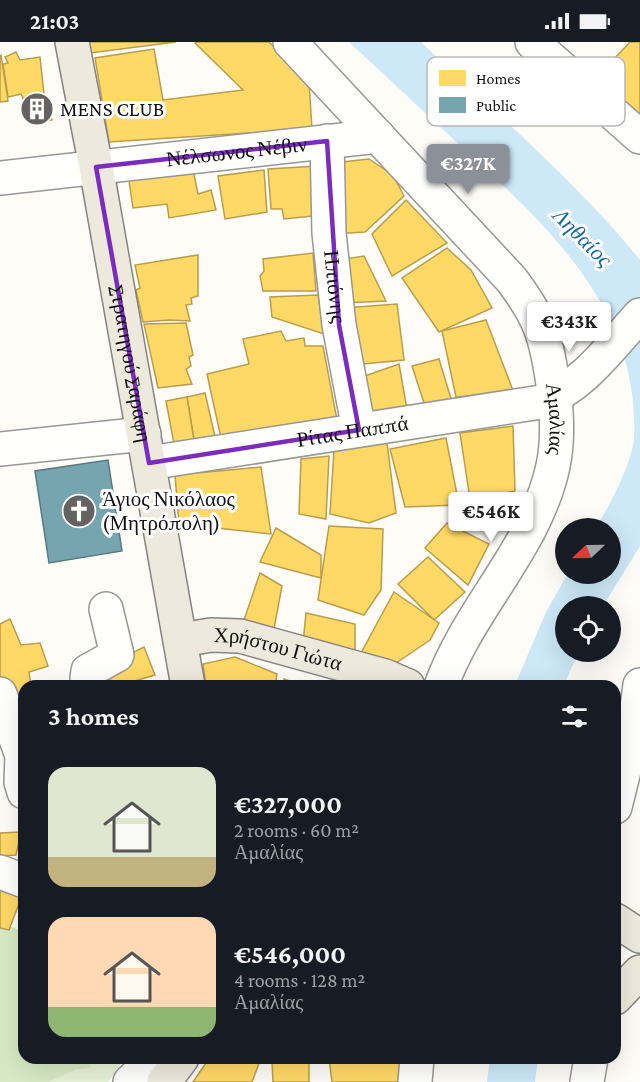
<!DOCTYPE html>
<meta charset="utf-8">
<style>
:root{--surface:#171b24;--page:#20242c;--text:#f1f3f6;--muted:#9ea1a6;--accent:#8c9099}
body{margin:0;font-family:"Crimson Pro",serif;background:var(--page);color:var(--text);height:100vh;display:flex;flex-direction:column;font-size:22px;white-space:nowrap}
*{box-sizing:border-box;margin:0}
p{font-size:20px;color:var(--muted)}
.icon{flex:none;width:33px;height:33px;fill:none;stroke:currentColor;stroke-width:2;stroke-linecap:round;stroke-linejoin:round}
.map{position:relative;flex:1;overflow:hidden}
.panel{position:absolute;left:18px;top:638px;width:603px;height:384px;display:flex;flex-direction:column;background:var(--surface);border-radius:18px;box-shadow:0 6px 24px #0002}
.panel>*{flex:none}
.needle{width:39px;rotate:248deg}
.fabs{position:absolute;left:555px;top:476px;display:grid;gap:12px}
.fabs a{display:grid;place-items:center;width:66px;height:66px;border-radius:50%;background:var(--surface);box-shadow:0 6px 24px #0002;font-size:30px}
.price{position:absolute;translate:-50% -51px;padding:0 14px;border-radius:6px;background:#fff;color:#222;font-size:20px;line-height:39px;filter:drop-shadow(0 2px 3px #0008)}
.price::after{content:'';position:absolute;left:50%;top:36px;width:18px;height:14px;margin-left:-9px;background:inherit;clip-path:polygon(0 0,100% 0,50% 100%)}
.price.active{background:var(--accent);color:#fff}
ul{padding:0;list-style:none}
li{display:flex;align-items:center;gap:18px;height:150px;padding:0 30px}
li span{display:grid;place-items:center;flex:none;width:168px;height:120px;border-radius:18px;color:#555}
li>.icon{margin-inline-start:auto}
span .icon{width:72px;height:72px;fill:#fffc;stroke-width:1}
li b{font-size:26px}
h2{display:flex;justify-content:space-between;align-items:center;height:72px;padding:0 30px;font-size:26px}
.status{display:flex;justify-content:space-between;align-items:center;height:42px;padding:0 30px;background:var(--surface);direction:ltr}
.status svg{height:16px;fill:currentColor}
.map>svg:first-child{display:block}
</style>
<div class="status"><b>21:03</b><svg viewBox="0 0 49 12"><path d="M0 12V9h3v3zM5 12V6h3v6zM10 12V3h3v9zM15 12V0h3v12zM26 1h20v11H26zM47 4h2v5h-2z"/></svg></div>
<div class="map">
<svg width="640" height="1040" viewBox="0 0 640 1040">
<rect width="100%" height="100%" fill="#fdfcf7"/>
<path fill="#e7f3d7" d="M80,1016H122L121,1021L108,1040H49L77,1027H83Z"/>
<path fill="#d8eac5" d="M0,882L15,886L24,892V1016H79L88,1018L91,1025L83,1027H77L49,1040H0Z"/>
<g fill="#cde8f7">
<path d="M349,0H421C494,70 577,140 640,218V504L603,564H566V609H579L564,643H515L546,570L568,531H610V486H596C612,458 628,430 634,399C640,283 569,205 493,134C445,89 397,45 349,0Z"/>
<path d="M490,1016H538L535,1040H487Z"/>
</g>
<g fill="#ffd966" stroke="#b89d4c" stroke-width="1.5">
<path d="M88,0H176L90,11Z"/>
<path d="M196,0H269L309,40L312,87L109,100L95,16L154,7L163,58L243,48L195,1Z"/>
<path d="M630,0H640V76L597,35Z"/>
<path d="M16,10L20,18L40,15L44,52L23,56L21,52L8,55L3,22L8,21L5,15Z"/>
<path d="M1,13L8,59L0,60V14Z"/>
<path d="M44,52L52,78L30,82L23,56Z"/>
<path d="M369,117L393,133L404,154L365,190L333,192V121Z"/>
<path d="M192,123L198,152L211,148L216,168L169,176L167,162L133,166L128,132Z"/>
<path d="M318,124L322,173L284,177L282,167H271L268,127Z"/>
<path d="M264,128L267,170L225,177L218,134Z"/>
<path d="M406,158L447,201L392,234L372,192Z"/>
<path d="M447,206L471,228L492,266L439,290L402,236Z"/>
<path d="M313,211L316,249H263L260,234L264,229L263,217Z"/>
<path d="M198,213V254L191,256L192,262L186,263L190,279L169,278L143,280L136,248L140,246L135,223Z"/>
<path d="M364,214L386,259L343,261L332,219Z"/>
<path d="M318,253L324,292L272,275L270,255Z"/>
<path d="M397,262L404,318L353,323L344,266Z"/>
<path d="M486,278L514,351L456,355L442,289Z"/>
<path d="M186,281L193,313L189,315L191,324L186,327L192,342L158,346L144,282Z"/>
<path d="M281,289L286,299L304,296L305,304H323L337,378L221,396L207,332L249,322L243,297Z"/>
<path d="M439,317L452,360L426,367L412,324Z"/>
<path d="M399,322L408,373L366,381L359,336Z"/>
<path d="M205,351L216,399L195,403L187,355Z"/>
<path d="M187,355L194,399L174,402L166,359Z"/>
<path d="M513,384L515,449L470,457L460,391Z"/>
<path d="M446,396L459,463L405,465L390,407Z"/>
<path d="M387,401L396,471L369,481L330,472L334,408Z"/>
<path d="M329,414L326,477L299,472L301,417Z"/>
<path d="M261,425L271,492L179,482L175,433Z"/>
<path d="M447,481L489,502L468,543L425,506Z"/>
<path d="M329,484L383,487L381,548L364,573L318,558Z"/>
<path d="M276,486L321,513V536L260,520Z"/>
<path d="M428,515L465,550L434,578L398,542Z"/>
<path d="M260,531L282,544L273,592L243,581Z"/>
<path d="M394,550L439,581L430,598L396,621L361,611Z"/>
<path d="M306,571L355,582V614L303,602Z"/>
<path d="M10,577L21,603L40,601L48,624L29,630L31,644H24V667L12,673L0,638V582Z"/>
<path d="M144,605L155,633L118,644H110V622Z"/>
<path d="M235,615L277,632L275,644H206L203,622Z"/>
<path d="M284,637L303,644H284Z"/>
<path d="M166,639V644H144Z"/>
<path d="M21,790L16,813L0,814V791Z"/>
<path d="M24,803V834L16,831Z"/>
<path d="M0,847L23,851L9,888L0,886Z"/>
<path d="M239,1016H261L252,1040H193L206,1021Z"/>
<path d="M293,1016H309V1040H273L272,1020Z"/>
<path d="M329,1016H404L403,1040H332Z"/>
</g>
<path fill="#76a5af" stroke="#587980" stroke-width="1.5" d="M108,418L122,509L49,521L35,429Z"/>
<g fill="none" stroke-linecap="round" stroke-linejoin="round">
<defs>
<g id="minor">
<path id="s1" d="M290,0L511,237C540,275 546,294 553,342C557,369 559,396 553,424C536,505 469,566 441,644"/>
<path d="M532,0L640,95"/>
<path id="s2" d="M327,99L329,191L339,283L359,388"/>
<path id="s3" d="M0,136L378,94"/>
<path d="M0,407L144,392"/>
<path id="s4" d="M149,421L541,360C583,345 611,304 640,273"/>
<path d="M90,644L87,636L88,629L117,613L106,567"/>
<path d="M0,652L22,714L21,740L24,750"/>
<path d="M615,765L634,688L640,643"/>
<path d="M0,830L24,839"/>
<path d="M130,1040L155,1016"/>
<path d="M415,1040L417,1016"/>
<path d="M587,1040L591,1016"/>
</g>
<g id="major">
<path id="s5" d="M72,0L96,125L188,644"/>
<path id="s6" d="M181,598L211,593L240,594L385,634L408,644"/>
<path d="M615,878L640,894"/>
<path d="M615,956L640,930"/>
<path d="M164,1040L182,1016"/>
</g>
</defs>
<use href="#minor" stroke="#979795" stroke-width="36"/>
<use href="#major" stroke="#858482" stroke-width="36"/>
<use href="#minor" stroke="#fffffe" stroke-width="33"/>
<use href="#major" stroke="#ede9dc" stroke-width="33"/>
</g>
<path fill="none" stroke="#7b2cbf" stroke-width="4.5" stroke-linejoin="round" d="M327,99L339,283L359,388L149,421L96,125Z"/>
<defs>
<symbol id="building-disc" viewBox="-11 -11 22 22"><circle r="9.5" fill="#646362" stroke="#fff"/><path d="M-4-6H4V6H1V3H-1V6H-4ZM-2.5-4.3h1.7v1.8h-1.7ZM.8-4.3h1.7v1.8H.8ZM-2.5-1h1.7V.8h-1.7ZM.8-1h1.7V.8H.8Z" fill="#fff"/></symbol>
<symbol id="church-disc" viewBox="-11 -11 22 22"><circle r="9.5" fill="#646362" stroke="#fff"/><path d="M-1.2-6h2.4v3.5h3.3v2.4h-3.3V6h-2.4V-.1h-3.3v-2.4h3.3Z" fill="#fff"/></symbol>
</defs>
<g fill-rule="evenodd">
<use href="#building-disc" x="18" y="48" width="38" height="38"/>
<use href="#church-disc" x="60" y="450" width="38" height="38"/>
</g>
<g text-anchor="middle" stroke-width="6" stroke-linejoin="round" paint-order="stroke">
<g font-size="21" fill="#111" stroke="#fff" text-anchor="start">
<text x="60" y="74">MENS CLUB</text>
<text x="102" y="464">Άγιος Νικόλαος<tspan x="102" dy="24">(Μητρόπολη)</tspan></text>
</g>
<g font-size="21" fill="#111" stroke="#fff">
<text dy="7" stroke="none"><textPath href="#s3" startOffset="238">Νέλσωνος Νέβιν</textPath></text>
<text dy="7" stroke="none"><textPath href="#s2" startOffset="146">Ηπιόνης</textPath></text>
<text dy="7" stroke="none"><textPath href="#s5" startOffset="327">Στρατηγού Σαράφη</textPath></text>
<text dy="7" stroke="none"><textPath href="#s1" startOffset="474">Αμαλίας</textPath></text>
<text dy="7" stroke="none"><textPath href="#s4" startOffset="206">Ρίτας Παππά</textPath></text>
<text dy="7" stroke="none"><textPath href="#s6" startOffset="99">Χρήστου Γιώτα</textPath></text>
</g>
<g font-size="22" font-style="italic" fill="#1768a6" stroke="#fff">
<text transform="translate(583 195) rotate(45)" y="8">Ληθαίος</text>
</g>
</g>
<rect x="427" y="15" width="198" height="69" rx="9" fill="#fff" stroke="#b8b8b8" stroke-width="1.5"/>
<rect x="439" y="28" width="27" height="16" fill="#ffd966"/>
<rect x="439" y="55" width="27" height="16" fill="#76a5af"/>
<g font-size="16" fill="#111">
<text x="476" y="42">Homes</text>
<text x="476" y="69">Public</text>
</g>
</svg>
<div class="fabs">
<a><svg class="needle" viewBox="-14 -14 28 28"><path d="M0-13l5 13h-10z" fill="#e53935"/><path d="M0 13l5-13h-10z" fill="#9ea1a6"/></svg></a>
<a><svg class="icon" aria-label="locate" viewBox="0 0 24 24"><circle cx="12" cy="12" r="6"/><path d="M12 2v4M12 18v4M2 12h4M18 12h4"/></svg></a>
</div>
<b class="price active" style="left:468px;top:153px">€327K</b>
<b class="price" style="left:569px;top:311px">€343K</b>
<b class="price" style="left:491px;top:501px">€546K</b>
<section class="panel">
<h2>3 homes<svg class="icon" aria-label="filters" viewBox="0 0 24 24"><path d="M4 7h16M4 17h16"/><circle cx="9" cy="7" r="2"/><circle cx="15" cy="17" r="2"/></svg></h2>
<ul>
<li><span style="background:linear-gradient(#dfe7d0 75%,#c2b280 0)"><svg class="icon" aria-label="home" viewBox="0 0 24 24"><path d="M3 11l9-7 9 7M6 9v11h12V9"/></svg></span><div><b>€327,000</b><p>2 rooms · 60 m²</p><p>Αμαλίας</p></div></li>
<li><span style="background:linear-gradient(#ffd9b3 75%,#8fb573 0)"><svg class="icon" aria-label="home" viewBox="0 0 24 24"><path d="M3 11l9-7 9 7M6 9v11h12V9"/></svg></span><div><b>€546,000</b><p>4 rooms · 128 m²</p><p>Αμαλίας</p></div></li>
</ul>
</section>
</div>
